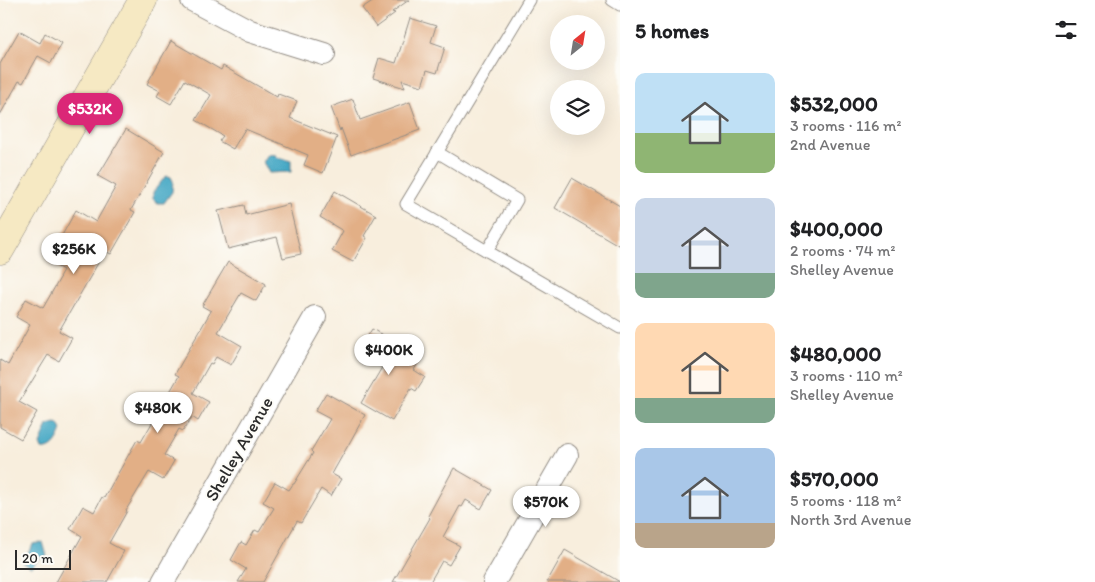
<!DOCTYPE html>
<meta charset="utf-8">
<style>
:root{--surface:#fff;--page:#f6f6f6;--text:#202124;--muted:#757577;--accent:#db2777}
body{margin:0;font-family:Itim,sans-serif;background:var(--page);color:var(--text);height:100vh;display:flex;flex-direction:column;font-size:19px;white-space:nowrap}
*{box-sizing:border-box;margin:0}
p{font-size:16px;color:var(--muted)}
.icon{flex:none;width:28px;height:28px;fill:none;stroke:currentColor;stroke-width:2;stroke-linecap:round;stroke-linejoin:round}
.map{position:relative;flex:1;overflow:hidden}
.sheet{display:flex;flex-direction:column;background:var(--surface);width:475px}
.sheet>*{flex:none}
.needle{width:32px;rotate:30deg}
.controls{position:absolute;left:550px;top:15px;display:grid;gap:10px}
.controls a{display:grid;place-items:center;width:55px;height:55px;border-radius:50%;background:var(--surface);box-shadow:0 5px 20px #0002;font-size:25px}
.scale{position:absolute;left:15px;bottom:12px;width:56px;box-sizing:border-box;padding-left:5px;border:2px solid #2b2b2b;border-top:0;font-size:14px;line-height:18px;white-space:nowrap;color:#2b2b2b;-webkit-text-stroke:4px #fdfcf7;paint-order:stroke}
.price{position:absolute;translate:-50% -42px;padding:0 11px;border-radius:18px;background:#fff;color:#222;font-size:16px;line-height:32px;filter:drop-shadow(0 1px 2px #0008)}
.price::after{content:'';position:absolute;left:50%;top:30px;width:15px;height:11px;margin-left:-8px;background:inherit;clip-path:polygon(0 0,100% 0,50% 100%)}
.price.selected{background:var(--accent);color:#fff}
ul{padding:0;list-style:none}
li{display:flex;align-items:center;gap:15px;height:125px;padding:0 15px}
li span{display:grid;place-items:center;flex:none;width:140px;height:100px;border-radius:10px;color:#555}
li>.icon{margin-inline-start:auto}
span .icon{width:60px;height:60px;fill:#fffc;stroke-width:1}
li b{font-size:21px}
h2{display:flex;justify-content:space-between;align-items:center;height:60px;padding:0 15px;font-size:21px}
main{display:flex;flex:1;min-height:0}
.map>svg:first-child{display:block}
</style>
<main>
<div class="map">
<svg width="620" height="582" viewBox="0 0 620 582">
<rect width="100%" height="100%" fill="#fdfcf7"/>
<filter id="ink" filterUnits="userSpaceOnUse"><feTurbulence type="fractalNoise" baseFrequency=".02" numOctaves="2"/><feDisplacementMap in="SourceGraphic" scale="10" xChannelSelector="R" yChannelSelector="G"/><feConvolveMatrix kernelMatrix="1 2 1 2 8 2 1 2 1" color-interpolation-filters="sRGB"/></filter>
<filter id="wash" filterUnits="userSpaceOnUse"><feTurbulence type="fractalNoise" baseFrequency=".0096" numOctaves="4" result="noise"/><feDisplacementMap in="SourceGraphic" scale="20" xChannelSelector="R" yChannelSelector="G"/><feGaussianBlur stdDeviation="1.12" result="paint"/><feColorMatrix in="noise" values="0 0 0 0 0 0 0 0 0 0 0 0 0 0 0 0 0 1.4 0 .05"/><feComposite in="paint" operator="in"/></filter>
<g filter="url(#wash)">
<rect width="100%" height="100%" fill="#f8eedd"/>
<g fill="#44a7c4" stroke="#386978">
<path d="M268,154L276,155L277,157L291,161V172L269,173L263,162Z"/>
<path d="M168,176L171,177L173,181L172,192L164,203H158L153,199V192L165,177Z"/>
<path d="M56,423L59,424L62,430C59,439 53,451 42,449L40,444L48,425Z"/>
<path d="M43,542L47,556L40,557L31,567L22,562L33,544Z"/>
</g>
<g id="blocks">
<g fill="#e2af86">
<path d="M374,0H409L392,12L395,13L376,27L362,8Z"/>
<path d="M410,18L436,26L431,42L445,47L437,73L427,70L422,86L402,80L405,88L373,78L379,58L396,63Z"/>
<path d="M19,31L40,43L45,33L62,43L51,63L38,56L23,83L19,81L0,115V64Z"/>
<path d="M171,41L221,70L223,66L277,97L278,94L297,101L290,118L337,137L323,173L304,165L308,155L245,129L233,149L219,141L223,136L196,120L211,95L185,80L171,104L157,96L160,91L147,84Z"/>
<path d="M353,99L360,120L410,102L420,130L351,155L341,128L340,131L331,107Z"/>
<path d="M126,129L164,152L131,210L135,212L111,254L105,251L59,331L72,338L59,361L48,355L19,402L37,412L21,439L0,427V360L8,365L30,325L16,317L26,299L43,308L60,278L59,277L63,270L48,261L76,210L96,222L116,186L98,176Z"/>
<path d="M572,178L620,206V246L555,208Z"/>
<path d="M335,191L376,215L364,236L367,238L353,262L332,251L343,231L320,217Z"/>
<path d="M289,204L301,254L283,258L277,237L228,249L218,211L244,205L246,215Z"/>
<path d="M228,262L266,284L256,301L241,293L218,332L242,346L231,365L216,357L212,364L210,363L193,393L209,402L198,421L192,417L183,431L179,429L164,455L174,461L163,480L149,472L126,510L127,511L109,543L124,551L107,582H56L82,536L70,529L83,506L94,512L102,497L104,498L137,440L141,442L179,376L175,374L211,311L202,306Z"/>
<path d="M372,329L398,344L395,350L418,363L414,370L425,377L416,391L411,388L392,421L361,403L384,364L359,350Z"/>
<path d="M326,393L365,415L332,474L341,479L331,496L321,489L301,523L297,521L263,582H238L246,569L231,560L241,542L246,545L255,530L259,532L274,508L263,502L275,482L289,490L293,484H294L313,453L311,451L330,419L315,411Z"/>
<path d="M454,468L492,490L481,509L466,500L462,507L460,506L443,537L460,546L449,565L442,561L430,582H393L430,518L428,516Z"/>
<path d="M565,550L620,582H547Z"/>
</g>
</g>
</g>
<g filter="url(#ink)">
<use href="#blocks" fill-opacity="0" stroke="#928c84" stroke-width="1"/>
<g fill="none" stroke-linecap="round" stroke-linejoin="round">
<defs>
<g id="lane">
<path d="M529,0L406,204L620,328"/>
<path d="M612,0L620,5"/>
<path d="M437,152L517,200L487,251"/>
</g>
<g id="street">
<path d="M192,0L250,31L324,54"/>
<path d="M163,582L315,317"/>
<path d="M494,582L567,455"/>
</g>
<path id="secondary" d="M0,250L143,0"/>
</defs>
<use href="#lane" stroke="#928c84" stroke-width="13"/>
<use href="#street" stroke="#928c84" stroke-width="24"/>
<use href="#secondary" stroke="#928c84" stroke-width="29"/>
<use href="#lane" stroke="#fff" stroke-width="11"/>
<use href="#street" stroke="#fff" stroke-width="22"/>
<use href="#secondary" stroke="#f6e9c3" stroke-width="28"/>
</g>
</g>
<g text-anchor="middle" stroke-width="4" stroke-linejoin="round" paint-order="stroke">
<g font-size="18" fill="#2b2b2b" stroke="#fdfcf7">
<text transform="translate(239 449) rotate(-60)" y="6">Shelley Avenue</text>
</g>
</g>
</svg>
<div class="controls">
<a><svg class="needle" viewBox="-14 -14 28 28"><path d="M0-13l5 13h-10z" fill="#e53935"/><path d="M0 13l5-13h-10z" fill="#757577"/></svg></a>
<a><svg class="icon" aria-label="layers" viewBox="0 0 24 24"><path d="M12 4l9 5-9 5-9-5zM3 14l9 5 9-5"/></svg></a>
</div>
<div class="scale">20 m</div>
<b class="price selected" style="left:90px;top:135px">$532K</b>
<b class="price" style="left:74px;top:275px">$256K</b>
<b class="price" style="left:389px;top:376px">$400K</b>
<b class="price" style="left:158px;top:434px">$480K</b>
<b class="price" style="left:546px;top:528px">$570K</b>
</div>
<section class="sheet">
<h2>5 homes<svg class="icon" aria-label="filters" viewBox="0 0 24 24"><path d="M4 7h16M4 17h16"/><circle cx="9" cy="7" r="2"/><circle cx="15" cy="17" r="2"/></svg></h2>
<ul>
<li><span style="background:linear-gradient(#bfe0f5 60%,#8fb573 0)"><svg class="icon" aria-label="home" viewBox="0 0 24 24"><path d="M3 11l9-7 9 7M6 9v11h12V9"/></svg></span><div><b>$532,000</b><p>3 rooms · 116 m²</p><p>2nd Avenue</p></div></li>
<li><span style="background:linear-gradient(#c9d6e8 75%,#7fa58c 0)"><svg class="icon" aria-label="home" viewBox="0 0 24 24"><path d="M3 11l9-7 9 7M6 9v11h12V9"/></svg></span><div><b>$400,000</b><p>2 rooms · 74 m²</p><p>Shelley Avenue</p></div></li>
<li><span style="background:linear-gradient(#ffd9b3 75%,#7fa58c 0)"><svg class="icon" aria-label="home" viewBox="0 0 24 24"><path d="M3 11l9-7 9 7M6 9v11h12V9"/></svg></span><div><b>$480,000</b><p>3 rooms · 110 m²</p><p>Shelley Avenue</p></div></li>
<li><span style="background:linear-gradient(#a9c7e8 75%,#b9a48a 0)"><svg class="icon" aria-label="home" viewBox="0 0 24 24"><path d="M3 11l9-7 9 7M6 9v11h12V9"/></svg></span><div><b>$570,000</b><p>5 rooms · 118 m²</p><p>North 3rd Avenue</p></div></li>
</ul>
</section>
</main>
